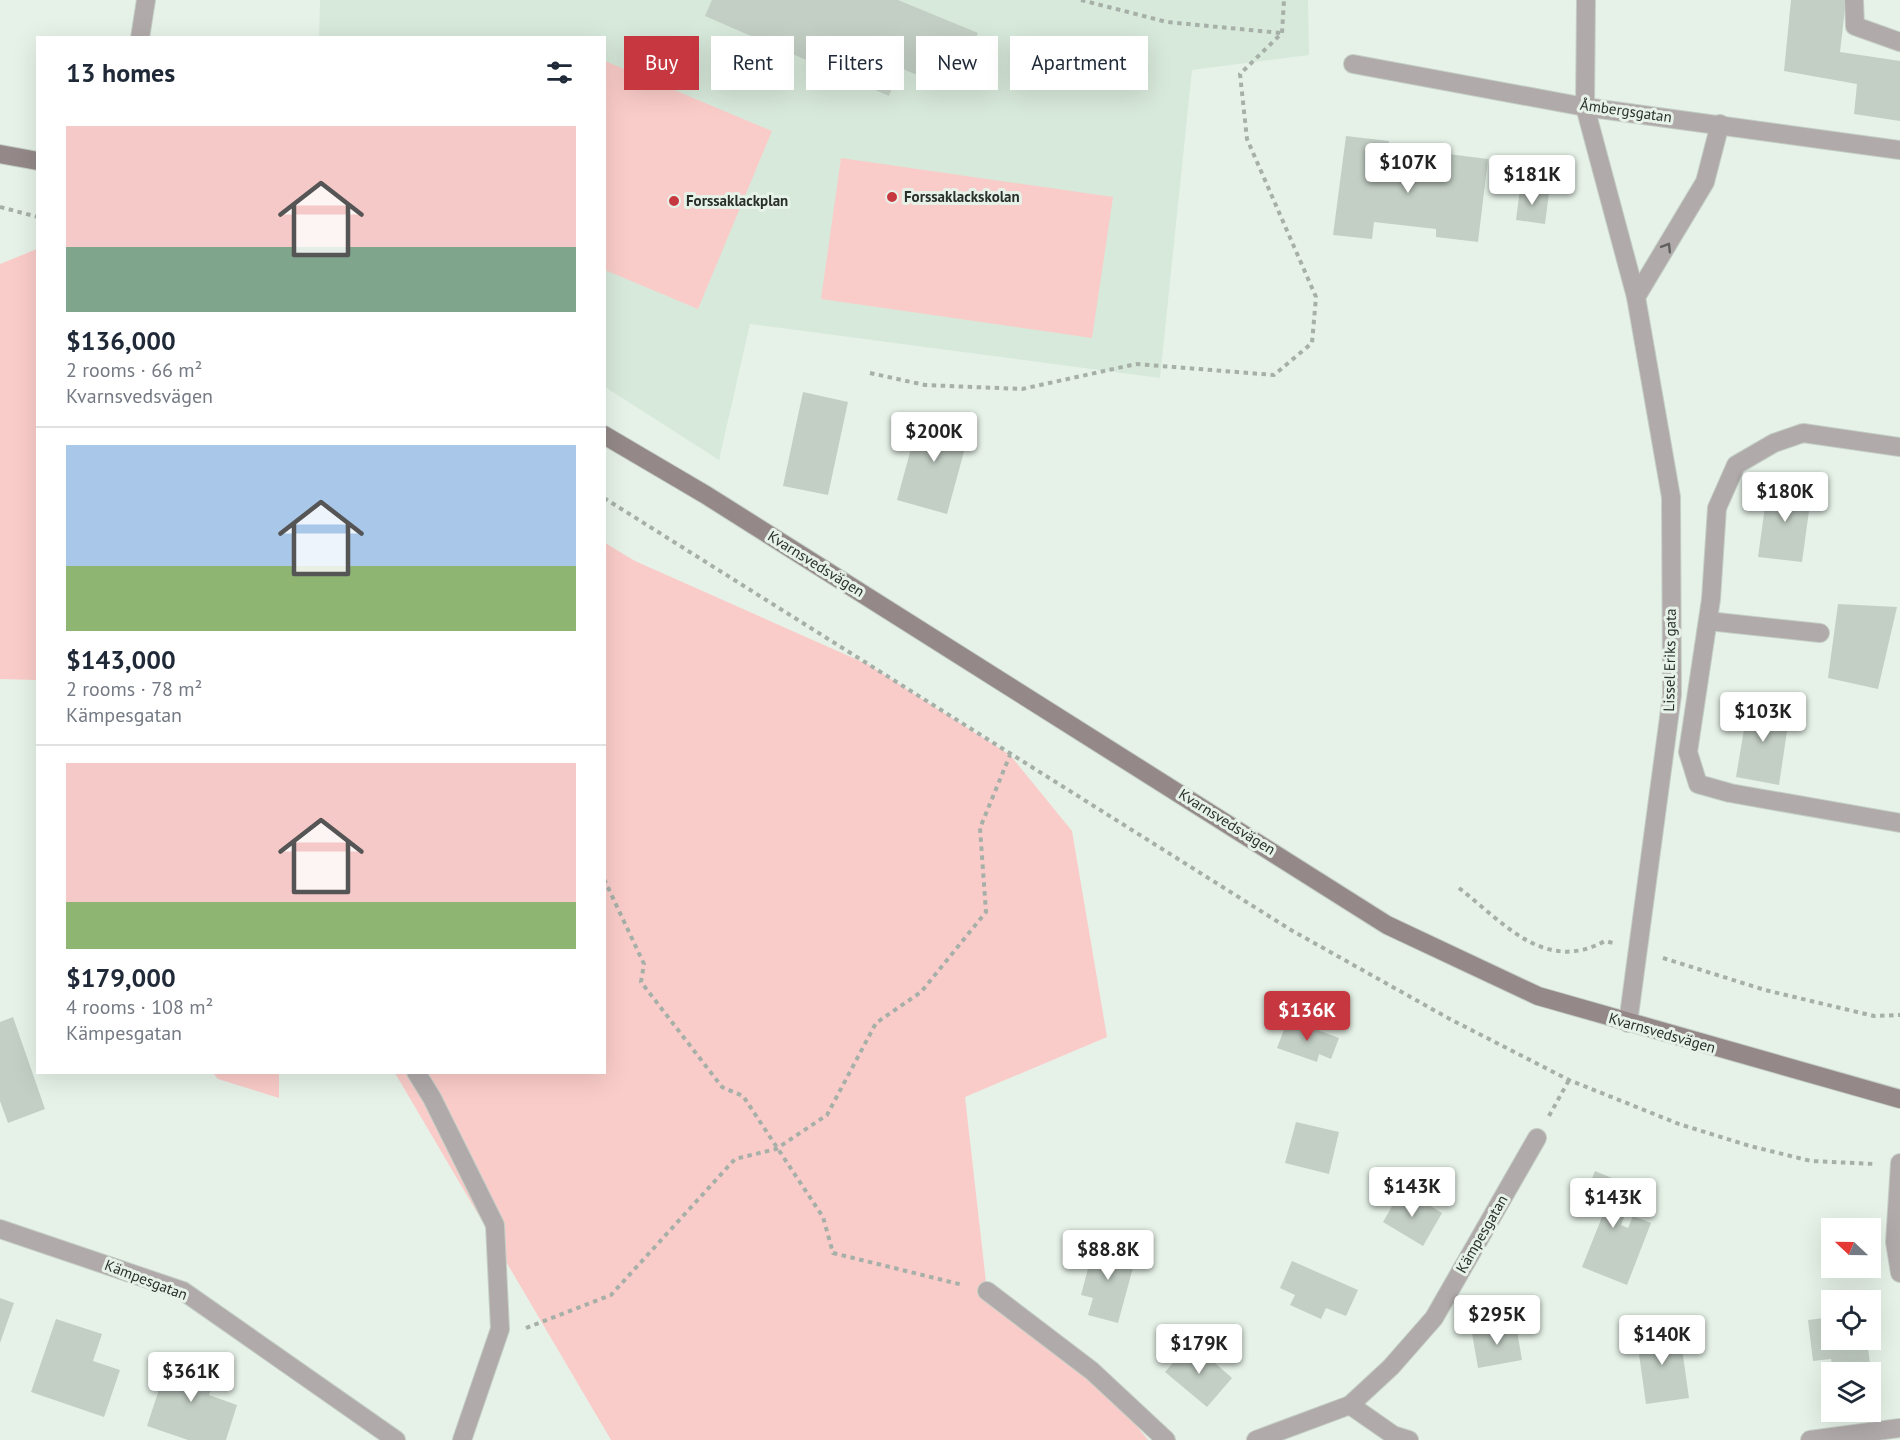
<!DOCTYPE html>
<meta charset="utf-8">
<style>
:root{--surface:#fff;--page:#f2f2f3;--text:#1f2937;--muted:#747a83;--line:#e0e1e3;--accent:#c73740}
body{margin:0;font-family:"PT Sans",sans-serif;background:var(--page);color:var(--text);height:100vh;display:flex;flex-direction:column;font-size:22px;white-space:nowrap}
*{box-sizing:border-box;margin:0}
p{font-size:20px;color:var(--muted)}
.icon{flex:none;width:33px;height:33px;fill:none;stroke:currentColor;stroke-width:2;stroke-linecap:round;stroke-linejoin:round}
.map{position:relative;flex:1;overflow:hidden}
.drawer{position:absolute;left:36px;top:36px;width:570px;height:1038px;display:flex;flex-direction:column;background:var(--surface);border-radius:0px;box-shadow:0 6px 24px #0002}
.drawer>*{flex:none}
.hud{position:absolute;left:624px;top:36px;width:570px;height:54px;display:flex;gap:12px}
.needle{width:39px;rotate:292deg}
.fabs{position:absolute;left:1821px;top:1218px;display:grid;gap:12px}
.fabs a{display:grid;place-items:center;width:60px;height:60px;border-radius:0px;background:var(--surface);box-shadow:0 6px 24px #0002;font-size:30px}
.price{position:absolute;translate:-50% -51px;padding:0 14px;border-radius:6px;background:#fff;color:#222;font-size:20px;line-height:39px;filter:drop-shadow(0 2px 3px #0008)}
.price::after{content:'';position:absolute;left:50%;top:36px;width:18px;height:14px;margin-left:-9px;background:inherit;clip-path:polygon(0 0,100% 0,50% 100%)}
.price.current{background:var(--accent);color:#fff}
ul{padding:0;list-style:none}
li{display:grid;align-content:center;gap:12px;height:318px;padding:0 30px}
li+li{border-top:2px solid var(--line)}
li span{display:grid;place-items:center;height:186px;border-radius:0px;color:#555}
li>.icon{margin-inline-start:auto}
span .icon{width:108px;height:108px;fill:#fffc;stroke-width:1}
li b{font-size:26px}
h2{display:flex;justify-content:space-between;align-items:center;height:72px;padding:0 30px;font-size:26px}
.pill{padding:0 21px;border-radius:0px;background:var(--surface);box-shadow:0 6px 24px #0002;font-size:21px;line-height:54px}
.pill.current{background:var(--accent);color:#fff}
.map>svg:first-child{display:block}
</style>
<div class="map">
<svg width="1900" height="1440" viewBox="0 0 1900 1440">
<rect width="100%" height="100%" fill="#e6f2e8"/>
<path fill="#d7e9da" d="M320,0H1308L1309,55L1192,70L1160,378L750,324L719,460L605,387L604,38H319Z"/>
<g fill="#faccc9">
<path d="M605,61L772,131L698,309L605,270Z"/>
<path d="M841,158L1113,197L1092,338L821,299Z"/>
<path d="M37,249V680L0,679V264Z"/>
<path d="M605,543L635,561L869,665L1010,755L1072,831L1107,1037L965,1097L987,1291L1092,1371L1148,1440H611L395,1073L604,1072Z"/>
<path d="M213,1073H279V1098L218,1079Z"/>
</g>
<g fill="#c3cfc5">
<path d="M712,0H898L978,33L955,90L900,68L889,96L705,16Z"/>
<path d="M1791,0H1846L1840,52L1900,61V121L1854,114L1857,84L1784,71Z"/>
<path d="M1346,136L1389,141L1386,166L1446,174L1448,154L1488,159L1478,242L1436,237V229L1374,222L1372,239L1333,235Z"/>
<path d="M1520,189L1549,193L1545,224L1516,220Z"/>
<path d="M803,392L848,402L828,495L783,486Z"/>
<path d="M921,412L971,426L947,514L897,500Z"/>
<path d="M1768,485L1812,489L1802,562L1758,557Z"/>
<path d="M1838,604L1897,607L1878,689L1828,678Z"/>
<path d="M1749,700L1790,711L1779,785L1736,777Z"/>
<path d="M13,1017L45,1109L8,1123L0,1101V1022Z"/>
<path d="M1288,1019L1339,1038L1331,1059L1319,1054L1317,1062L1277,1048Z"/>
<path d="M1296,1122L1339,1132L1329,1174L1285,1163Z"/>
<path d="M1595,1171L1636,1188L1621,1225L1628,1228L1633,1216L1651,1223L1627,1285L1582,1267L1602,1217L1580,1208Z"/>
<path d="M1402,1189L1442,1213L1423,1246L1383,1222Z"/>
<path d="M1095,1242L1137,1253L1118,1323L1088,1315L1093,1298L1081,1295Z"/>
<path d="M1292,1261L1358,1290L1346,1316L1326,1308L1321,1319L1290,1305L1295,1295L1280,1288Z"/>
<path d="M0,1298L14,1303L0,1343Z"/>
<path d="M1832,1317V1340H1867L1871,1372H1833L1831,1359L1813,1361L1808,1320Z"/>
<path d="M56,1319L102,1334L93,1361L120,1370L104,1417L31,1392Z"/>
<path d="M1516,1325L1522,1360L1478,1368L1472,1333Z"/>
<path d="M1679,1327L1689,1398L1646,1404L1636,1333Z"/>
<path d="M1191,1342L1232,1378L1207,1407L1165,1372Z"/>
<path d="M171,1353L218,1369L209,1395L237,1405L226,1440H188L147,1426Z"/>
</g>
<g fill="none" stroke-linecap="round" stroke-linejoin="round">
<defs>
<g id="lane">
<path d="M1854,0L1855,26L1900,42"/>
<path d="M1900,447L1803,433L1774,443L1736,465L1717,508L1711,599L1688,752L1698,784L1730,793L1900,823"/>
<path d="M1708,621L1820,633"/>
<path d="M416,1072L432,1098L495,1225L500,1329L462,1440"/>
</g>
<g id="street">
<path d="M1586,0L1585,107L1636,297L1671,497L1672,695L1628,1023"/>
<path d="M140,38L146,0"/>
<path d="M1353,64L1585,107L1900,150"/>
<path d="M1636,297L1705,182L1720,124"/>
<path d="M1900,1163L1895,1242L1900,1273"/>
<path d="M0,1229L183,1291L396,1440"/>
<path d="M987,1291L1092,1371L1166,1440"/>
<path d="M1350,1405L1393,1435L1409,1440"/>
<path d="M1256,1440L1350,1405L1391,1367L1434,1318L1537,1138"/>
<path d="M1810,1440L1900,1428"/>
</g>
<g id="secondary">
<path d="M0,154L38,161"/>
<path d="M604,435L706,495L1387,925L1538,996L1900,1099"/>
</g>
</defs>
<use href="#lane" stroke="#c4cfc6" stroke-width="20"/>
<use href="#street" stroke="#c4cfc6" stroke-width="20"/>
<use href="#secondary" stroke="#c4cfc6" stroke-width="20"/>
<g stroke="#a6b0a8" stroke-width="4" stroke-dasharray="4.5 4.5" stroke-linecap="butt">
<path d="M1081,0L1167,22L1281,33"/>
<path d="M0,207L38,217"/>
<path d="M870,373L925,385L1022,389L1136,364L1274,375L1312,343L1316,297L1247,139L1240,74L1282,33L1284,0"/>
<path d="M604,498L1291,930L1448,1018L1569,1080L1679,1124L1750,1146L1811,1161L1875,1164"/>
<path d="M604,879L644,964L641,982L722,1087L743,1096L823,1217L833,1253L963,1285"/>
<path d="M1459,888C1504,923 1545,974 1605,941L1613,943"/>
<path d="M1663,958L1765,990L1874,1016L1900,1015"/>
<path d="M1549,1116L1569,1080"/>
<path d="M526,1328L611,1295L735,1159L776,1149L827,1115L876,1023L921,992L986,912L980,828L1010,755"/>
</g>
<use href="#lane" stroke="#b1aaaa" stroke-width="18"/>
<use href="#street" stroke="#b1aaaa" stroke-width="18"/>
<use href="#secondary" stroke="#948988" stroke-width="18"/>
</g>
<defs><path id="oneway-chevron" d="M-2-3.5L2.5 0L-2 3.5" fill="none" stroke-width="1.6" stroke-linecap="round" stroke-linejoin="round" transform="scale(1.5)"/></defs>
<use stroke="#60605e" href="#oneway-chevron" transform="translate(1667 247) rotate(-58)"/>
<g fill="#c73740" stroke="#e6f2e8" stroke-width="2">
<circle cx="892" cy="197" r="6"/>
<circle cx="674" cy="201" r="6"/>
</g>
<g text-anchor="middle" stroke-width="6" stroke-linejoin="round" paint-order="stroke">
<g font-size="15" fill="#2a2f2b" stroke="#e6f2e8">
<text transform="translate(1626 111) rotate(8)" y="5">Åmbergsgatan</text>
<text transform="translate(816 564) rotate(32)" y="5">Kvarnsvedsvägen</text>
<text transform="translate(1670 660) rotate(-89)" y="5">Lissel Eriks gata</text>
<text transform="translate(1227 822) rotate(32)" y="5">Kvarnsvedsvägen</text>
<text transform="translate(1662 1033) rotate(16)" y="5">Kvarnsvedsvägen</text>
<text transform="translate(1482 1234) rotate(-60)" y="5">Kämpesgatan</text>
<text transform="translate(146 1280) rotate(21)" y="5">Kämpesgatan</text>
</g>
<g font-size="15" font-weight="bold" fill="#2a2f2b" stroke="#e6f2e8" text-anchor="start">
<text x="904" y="202">Forssaklackskolan</text>
<text x="686" y="206">Forssaklackplan</text>
</g>
</g>
</svg>
<div class="fabs">
<a><svg class="needle" viewBox="-14 -14 28 28"><path d="M0-13l5 13h-10z" fill="#e53935"/><path d="M0 13l5-13h-10z" fill="#747a83"/></svg></a>
<a><svg class="icon" aria-label="locate" viewBox="0 0 24 24"><circle cx="12" cy="12" r="6"/><path d="M12 2v4M12 18v4M2 12h4M18 12h4"/></svg></a>
<a><svg class="icon" aria-label="layers" viewBox="0 0 24 24"><path d="M12 4l9 5-9 5-9-5zM3 14l9 5 9-5"/></svg></a>
</div>
<b class="price" style="left:1408px;top:194px">$107K</b>
<b class="price" style="left:1532px;top:206px">$181K</b>
<b class="price" style="left:934px;top:463px">$200K</b>
<b class="price" style="left:1785px;top:523px">$180K</b>
<b class="price" style="left:1763px;top:743px">$103K</b>
<b class="price current" style="left:1307px;top:1042px">$136K</b>
<b class="price" style="left:1412px;top:1218px">$143K</b>
<b class="price" style="left:1613px;top:1229px">$143K</b>
<b class="price" style="left:1108px;top:1281px">$88.8K</b>
<b class="price" style="left:1497px;top:1346px">$295K</b>
<b class="price" style="left:1662px;top:1366px">$140K</b>
<b class="price" style="left:1199px;top:1375px">$179K</b>
<b class="price" style="left:191px;top:1403px">$361K</b>
<div class="hud">
<a class="pill current">Buy</a>
<a class="pill">Rent</a>
<a class="pill">Filters</a>
<a class="pill">New</a>
<a class="pill">Apartment</a>
</div>
<section class="drawer">
<h2>13 homes<svg class="icon" aria-label="filters" viewBox="0 0 24 24"><path d="M4 7h16M4 17h16"/><circle cx="9" cy="7" r="2"/><circle cx="15" cy="17" r="2"/></svg></h2>
<ul>
<li><span style="background:linear-gradient(#f6c9c9 65%,#7fa58c 0)"><svg class="icon" aria-label="home" viewBox="0 0 24 24"><path d="M3 11l9-7 9 7M6 9v11h12V9"/></svg></span><div><b>$136,000</b><p>2 rooms · 66 m²</p><p>Kvarnsvedsvägen</p></div></li>
<li><span style="background:linear-gradient(#a9c7e8 65%,#8fb573 0)"><svg class="icon" aria-label="home" viewBox="0 0 24 24"><path d="M3 11l9-7 9 7M6 9v11h12V9"/></svg></span><div><b>$143,000</b><p>2 rooms · 78 m²</p><p>Kämpesgatan</p></div></li>
<li><span style="background:linear-gradient(#f6c9c9 75%,#8fb573 0)"><svg class="icon" aria-label="home" viewBox="0 0 24 24"><path d="M3 11l9-7 9 7M6 9v11h12V9"/></svg></span><div><b>$179,000</b><p>4 rooms · 108 m²</p><p>Kämpesgatan</p></div></li>
</ul>
</section>
</div>
